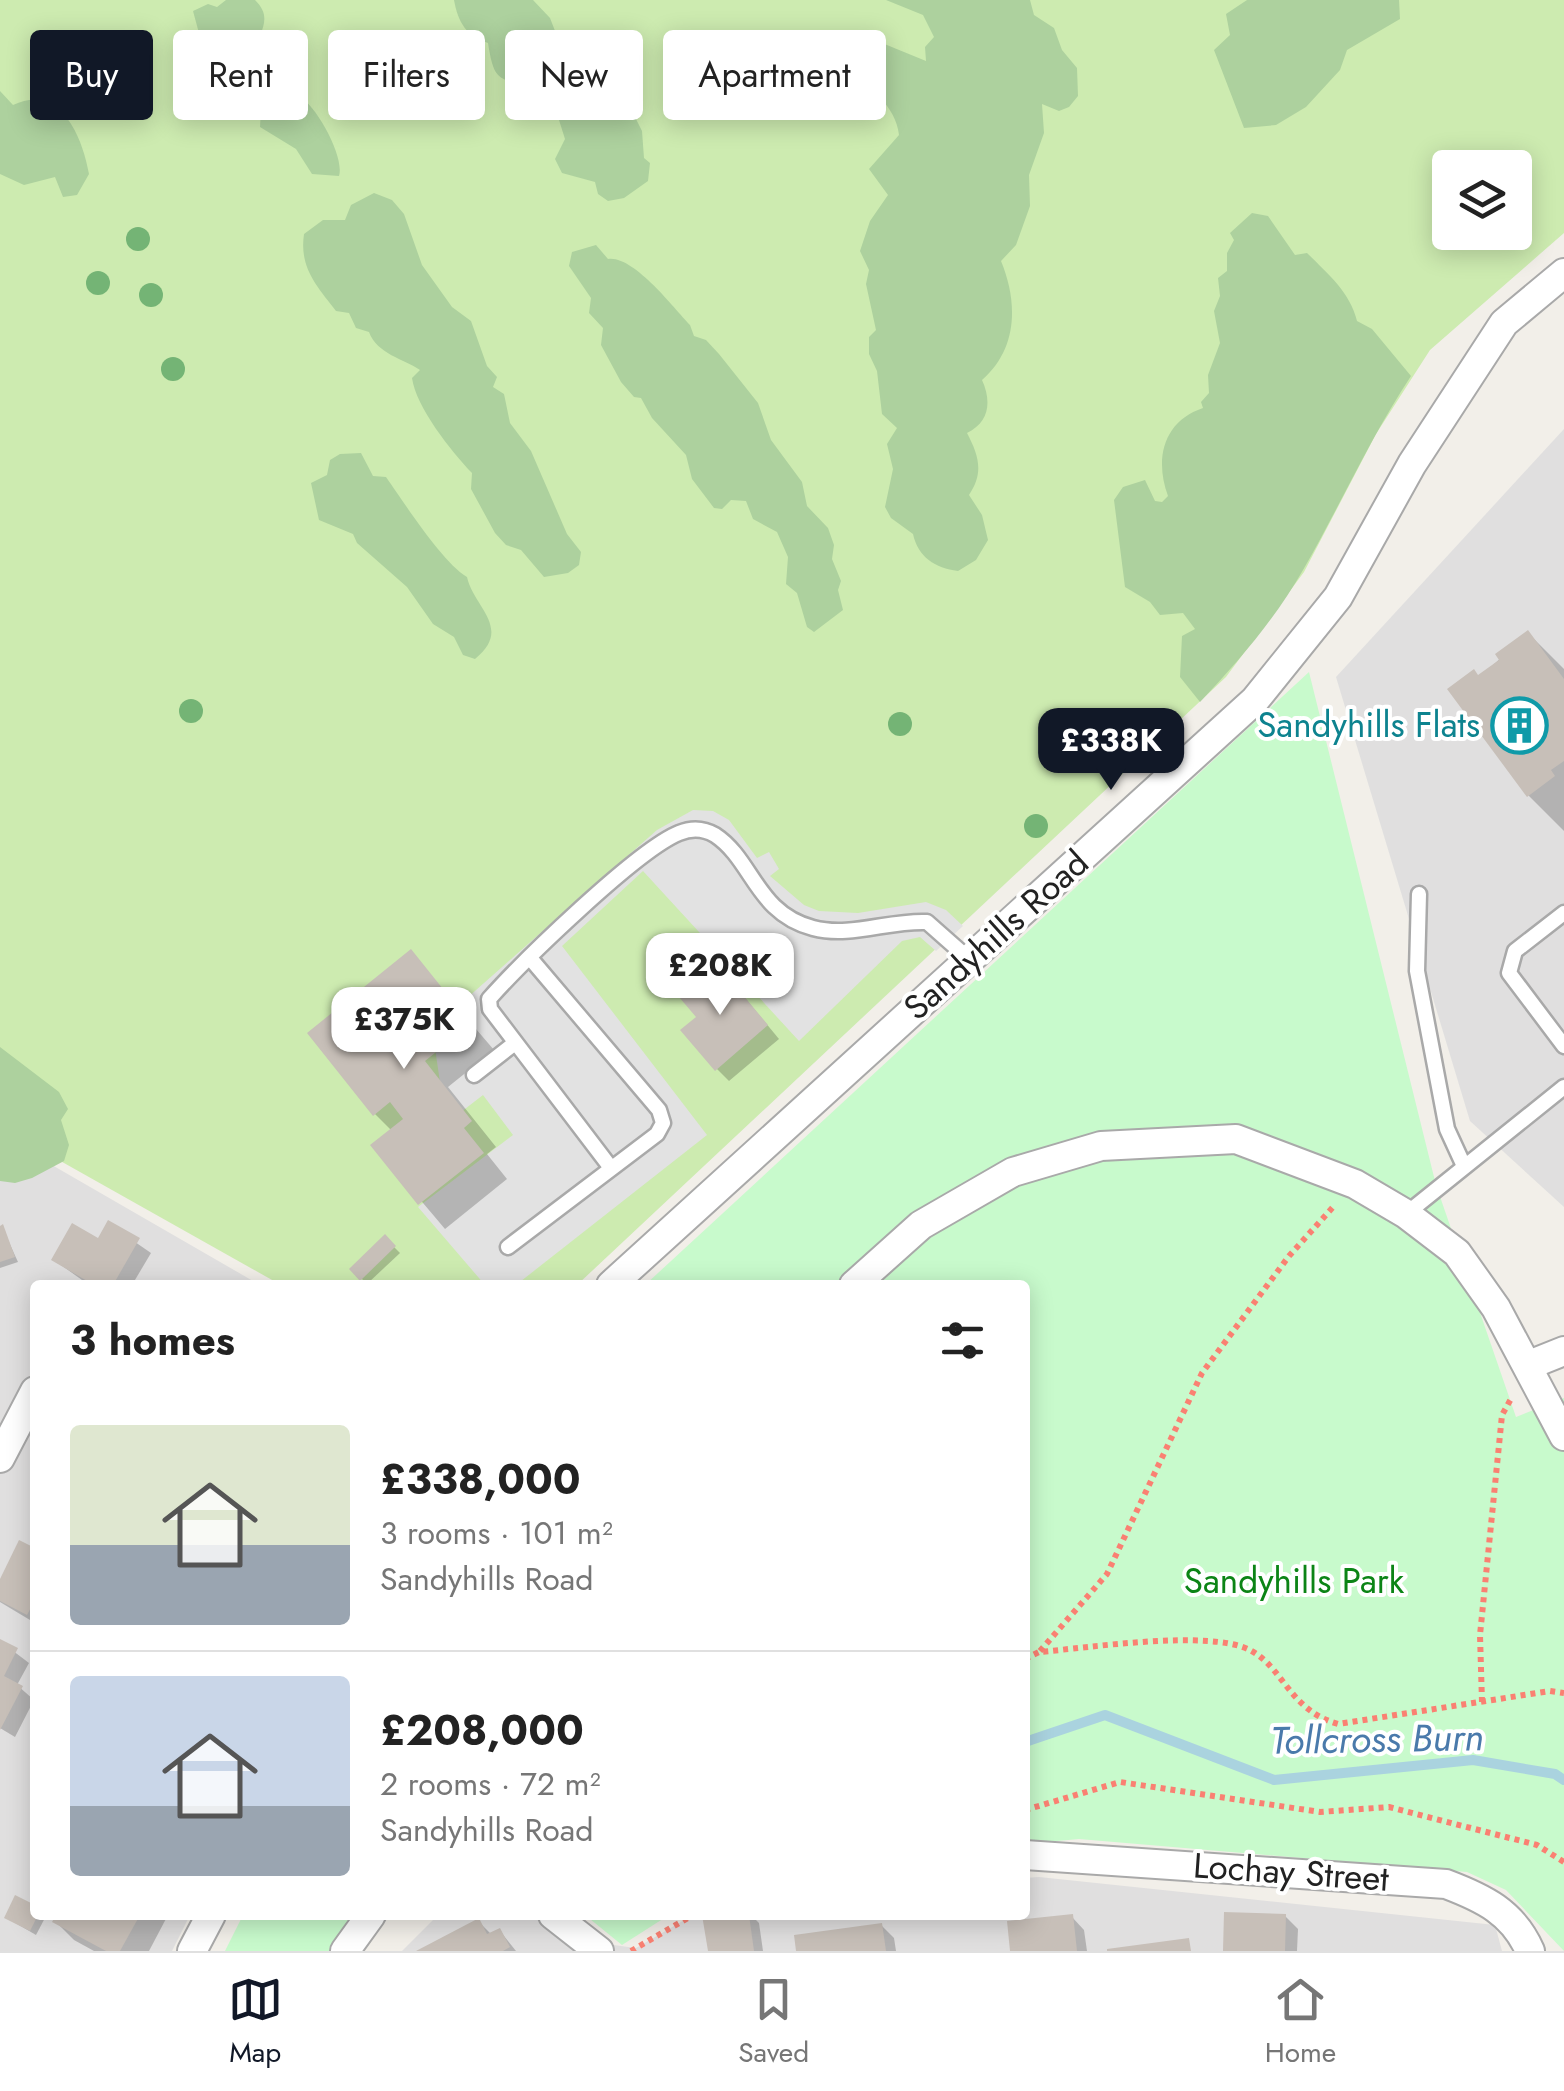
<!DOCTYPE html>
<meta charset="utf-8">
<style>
:root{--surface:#fff;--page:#f2f2f2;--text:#222;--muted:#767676;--line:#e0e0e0;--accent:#111827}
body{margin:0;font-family:Jost,sans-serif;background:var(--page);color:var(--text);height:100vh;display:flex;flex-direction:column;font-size:38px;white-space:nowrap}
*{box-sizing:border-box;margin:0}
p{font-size:32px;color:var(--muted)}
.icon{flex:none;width:55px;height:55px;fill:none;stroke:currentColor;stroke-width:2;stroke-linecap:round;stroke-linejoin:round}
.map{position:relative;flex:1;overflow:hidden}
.details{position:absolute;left:30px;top:1280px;width:1000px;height:640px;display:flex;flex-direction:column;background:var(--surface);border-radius:10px;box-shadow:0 5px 25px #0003}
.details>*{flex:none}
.banner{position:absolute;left:30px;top:30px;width:1000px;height:90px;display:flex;gap:20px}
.tools{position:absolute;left:1432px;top:150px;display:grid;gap:20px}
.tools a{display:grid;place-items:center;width:100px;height:100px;border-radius:10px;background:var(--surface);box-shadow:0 5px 25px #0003;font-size:50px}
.price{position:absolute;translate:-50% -85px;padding:0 22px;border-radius:20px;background:#fff;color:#222;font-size:32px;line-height:65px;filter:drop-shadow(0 2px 5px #0008)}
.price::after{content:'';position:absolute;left:50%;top:60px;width:30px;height:22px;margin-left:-15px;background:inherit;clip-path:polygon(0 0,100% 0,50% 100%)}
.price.active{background:var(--accent);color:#fff}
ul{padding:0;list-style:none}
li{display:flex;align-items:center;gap:30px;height:250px;padding:0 40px}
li+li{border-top:2px solid var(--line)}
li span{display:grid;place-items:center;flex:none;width:280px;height:200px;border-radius:10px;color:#555}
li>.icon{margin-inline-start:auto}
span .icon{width:120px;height:120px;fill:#fffc;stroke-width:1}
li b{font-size:42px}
h2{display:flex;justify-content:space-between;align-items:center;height:120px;padding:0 40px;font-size:42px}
.chip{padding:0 35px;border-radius:10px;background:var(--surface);box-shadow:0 5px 25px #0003;font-size:35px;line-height:90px}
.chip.active{background:var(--accent);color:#fff}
.menu{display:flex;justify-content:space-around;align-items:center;height:140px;border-top:2px solid var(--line);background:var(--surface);font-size:28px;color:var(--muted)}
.menu a{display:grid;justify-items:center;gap:5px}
.menu .active{color:var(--accent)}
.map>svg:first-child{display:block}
</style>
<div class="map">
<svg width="1564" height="1951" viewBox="0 0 1564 1951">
<rect width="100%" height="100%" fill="#f2efe9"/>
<g fill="#e0dfdf">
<path d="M1564,429V1207L1470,1121L1336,677Z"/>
<path d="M0,1135L260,1285H35V1915H190L172,1951H0Z"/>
<path d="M1039,1877L1495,1925L1502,1951H402L438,1915H527L591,1942L636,1948L693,1915H1025V1878Z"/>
</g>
<path fill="#cdebb0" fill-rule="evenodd" d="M0,0H1564V233L1430,350L1376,434L1304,572L1226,677L577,1285H281L0,1127ZM1450,168H1515V232H1450Z"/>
<g fill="#add19e">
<path d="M226,0H255C267,12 266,21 260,36L275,60L273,81L281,83L283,96H299C316,105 345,157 339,176L312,174L296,149L260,127L261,109L269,95L247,82L230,60L234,39L226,36L217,42L200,37L193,11L208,4L217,7Z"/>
<path d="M454,0H533L550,18L557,36L566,35L586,57L587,67L601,77L612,99L631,109L642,131L644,158L650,163L648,181L624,198L608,201L598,194L595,182L562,173L555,159L565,139L559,120L562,114L536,96L530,86C497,79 494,80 488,43C466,36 458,22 454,0Z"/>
<path d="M886,0H1030L1034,15L1054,28L1062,50L1077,68L1078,96L1069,107L1059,111L1042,104L1044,133L1029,175L1030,206L1016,245L1001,261C1018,302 1018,349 982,380C992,402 989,422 967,433C979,456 984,473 969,495L982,515L988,540L976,560L958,571C935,568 918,557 913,534L891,518L885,507L893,469L887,444L897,428L882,414L877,371L869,354V337L876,330L866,284L869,270L860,251L870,221L888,195L869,169L899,135C896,105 869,91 856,65L882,43L926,61L925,47L934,37L923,15Z"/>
<path d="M1247,0H1399L1400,19L1347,50L1340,70L1306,107L1276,125L1244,128L1214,50L1230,35L1226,14Z"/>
<path d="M0,91L13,105C59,83 82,134 89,174L77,195L63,197L55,177L24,185L0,174Z"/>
<path d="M374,193L392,200L404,214L422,265L452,307L471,321L487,366L497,377L493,387L504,394L510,423L531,451L567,534L581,552L579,565L568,573L544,577L521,550L506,545L495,533L471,489L472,473C451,451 416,407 412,378L420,370C404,359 377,354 369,332L356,328L349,313L336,311C317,286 299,268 304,234L323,220H345L351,205Z"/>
<path d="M1252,213L1268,216L1295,255L1307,253C1328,274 1350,292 1357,321L1372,329L1411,376C1370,438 1340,506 1303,570C1275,619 1239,661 1200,702L1180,677L1182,636L1195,629L1183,613L1160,615L1150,602L1125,587L1114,500L1123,487L1145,480L1155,501L1162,502L1168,496C1154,458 1164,421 1203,408L1201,402L1209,393L1208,375L1220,343L1214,311L1220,296L1218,278L1227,271V253L1234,240L1230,233Z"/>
<path d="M596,245L608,259C633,255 673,307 690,325L694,336L706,340L719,354L758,403L771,440L802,482L807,506L828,528L834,545L832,559L841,581L838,590L843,610L814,632L807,627L797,593L786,584L788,557L777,532L753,519L746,501L731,500L722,509L714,508L692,479L686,455L652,418L641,398L634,397L621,382L601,345L603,328L589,313L591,298L569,266L572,252Z"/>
<path d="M361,453L373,476L386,477C405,504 442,562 467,577C474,608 513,628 475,659L463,655L454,637L433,624L407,587L357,543L353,534L319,520L311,483L327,475L330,460L340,454Z"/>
<path d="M0,1047L59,1092L68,1109L61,1120L69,1145L64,1161L32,1178L15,1183L0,1181Z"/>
</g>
<g fill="#c8facc">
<path d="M1309,672L1436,1185L1516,1417L1564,1398V1951L1506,1890L1467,1872L1079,1839L1025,1844V1285H645Z"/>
<path d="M243,1915H356L329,1951H225Z"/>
<path d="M585,1915H669L622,1945Z"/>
</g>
<path fill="#e2e2e2" d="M693,810L713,811L729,820L757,858L769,852L779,869L770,876L804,905L819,911L858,913L926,902L946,910L963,926L936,951L920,937L902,941L799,1041L643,871L562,946L707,1135L516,1285H485L418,1207L513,1135L483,1095L461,1112L441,1089L435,1048L469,1019L458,1006L657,830Z"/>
<g fill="#0003">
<path d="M1528,633L1564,669V831L1529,796L1451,689L1479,678Z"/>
<path d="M411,953L494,1050L448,1087L496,1147L487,1154L507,1179L445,1229L374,1145L392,1131L375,1114Z"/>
<path d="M730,980L779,1039L729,1081L717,1069Z"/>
<path d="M109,1224L151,1253L132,1285H89L54,1260L99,1241Z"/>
<path d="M2,1227L18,1262L0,1268V1228Z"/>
<path d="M385,1238L400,1253L367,1284L353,1270Z"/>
<path d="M35,1551V1623L0,1602V1585Z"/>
<path d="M0,1641L29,1663L17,1685L34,1700L15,1737L0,1728Z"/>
<path d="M59,1915H168L149,1951H94L74,1940L55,1921Z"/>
<path d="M716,1915H751L759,1923L763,1951H710Z"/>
<path d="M46,1916L36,1935L7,1918L35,1915Z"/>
<path d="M1285,1916L1298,1929L1297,1951H1226Z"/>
<path d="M1072,1917L1084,1930L1087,1951H1013Z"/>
<path d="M478,1921L492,1935L500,1931L516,1951H421Z"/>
<path d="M881,1925L894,1938L896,1951H798Z"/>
</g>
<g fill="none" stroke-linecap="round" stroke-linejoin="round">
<path stroke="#aad3df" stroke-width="10" d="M1025,1742L1105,1715L1274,1780L1473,1760L1555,1774L1564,1780"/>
</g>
<g fill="#c7bfb8">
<path d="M1528,630L1564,679V761L1551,770L1555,776L1527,797L1447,689L1474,669L1478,675L1499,660L1495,654Z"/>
<path d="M411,949L471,1024L425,1061L472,1121L464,1128L484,1153L418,1205L370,1145L403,1119L390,1102L373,1116L307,1033Z"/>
<path d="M718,965L768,1025L715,1071L680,1030L696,1017L679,997Z"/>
<path d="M108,1220L140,1238L113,1285H94L51,1260L72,1223L98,1238Z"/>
<path d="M3,1224L15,1257L0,1262V1226Z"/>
<path d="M385,1234L396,1246L360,1281L349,1269Z"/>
<path d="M19,1540L35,1548V1600L27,1615L0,1601V1579Z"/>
<path d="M0,1639L18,1648L4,1676L23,1686L0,1730Z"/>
<path d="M15,1895L35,1905L38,1915L30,1931L4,1918Z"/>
<path d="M1224,1912L1286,1914L1285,1951H1223Z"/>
<path d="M1073,1914L1077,1951H1010L1007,1921Z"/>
<path d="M56,1915H140L120,1951H106L52,1922Z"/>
<path d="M702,1915H749L754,1951H708Z"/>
<path d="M479,1918L487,1934L500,1928L510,1947L503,1951H416Z"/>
<path d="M882,1923L886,1951H796L794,1935Z"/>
<path d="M1189,1938L1191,1951H1107V1949Z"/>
</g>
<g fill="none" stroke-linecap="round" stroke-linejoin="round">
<defs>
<g id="lane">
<path d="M1419,894L1417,971L1447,1129L1464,1166"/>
<path d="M1564,913L1515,951L1509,973L1564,1046"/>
<path d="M474,1075L515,1043"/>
<path d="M611,1168L490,1009L489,999C522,962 637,850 679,833C691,828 703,828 715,835C753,860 756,913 813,928C851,938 889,920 927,922L970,960"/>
<path d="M1406,1214L1564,1087"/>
<path d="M508,1247L657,1134L663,1123L659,1110L530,958"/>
</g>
<g id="street">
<path d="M611,1285L1255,700L1338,597L1412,464L1504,323L1564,273"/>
<path d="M854,1285L921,1225L1013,1172L1101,1146L1236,1139L1355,1184L1406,1214L1457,1253L1496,1308L1564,1436"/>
<path d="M1529,1365L1564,1351"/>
<path d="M0,1458L35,1391"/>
<path d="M1025,1855L1446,1884C1483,1898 1513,1912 1530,1951"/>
<path d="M553,1915L599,1951"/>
<path d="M192,1951L211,1915"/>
<path d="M345,1951L371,1915"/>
</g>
</defs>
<use href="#lane" stroke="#a9a9a9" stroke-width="19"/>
<use href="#street" stroke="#a9a9a9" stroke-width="32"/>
<g stroke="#fa8072" stroke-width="6" stroke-dasharray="5 5" stroke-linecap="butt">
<path d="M1040,1651L1107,1574L1202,1373L1289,1256L1334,1206"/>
<path d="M1025,1659L1039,1652C1088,1648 1208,1629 1250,1650C1284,1668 1289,1710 1338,1724L1550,1691L1564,1693"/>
<path d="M1482,1702L1480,1635L1502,1415L1512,1397"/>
<path d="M1025,1810L1120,1782L1320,1812L1389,1807L1537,1845L1564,1862"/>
<path d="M631,1951L693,1915"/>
</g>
<use href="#lane" stroke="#fff" stroke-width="14"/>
<use href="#street" stroke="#fff" stroke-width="28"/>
</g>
<g fill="#74b475">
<circle cx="138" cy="239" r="12"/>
<circle cx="98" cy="283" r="12"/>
<circle cx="151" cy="295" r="12"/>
<circle cx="173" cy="369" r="12"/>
<circle cx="191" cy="711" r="12"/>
<circle cx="900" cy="724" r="12"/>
<circle cx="1036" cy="826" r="12"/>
</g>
<defs>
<symbol id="building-ring" viewBox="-11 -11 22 22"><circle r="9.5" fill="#fff" stroke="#0f9aa8" stroke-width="1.5"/><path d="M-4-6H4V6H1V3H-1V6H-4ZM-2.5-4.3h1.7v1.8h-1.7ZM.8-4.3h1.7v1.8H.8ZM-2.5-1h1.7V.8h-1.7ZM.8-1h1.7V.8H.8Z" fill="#0f9aa8"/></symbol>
</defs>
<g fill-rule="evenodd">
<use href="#building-ring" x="1488" y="694" width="63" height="63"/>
</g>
<g text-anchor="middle" stroke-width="8" stroke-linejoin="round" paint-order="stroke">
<g font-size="35" fill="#0d838f" stroke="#fff" text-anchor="end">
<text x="1480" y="737">Sandyhills Flats</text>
</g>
<g font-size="35" fill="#222" stroke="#fff">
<text transform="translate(996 935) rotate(-42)" y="12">Sandyhills Road</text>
<text transform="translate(1291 1872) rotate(4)" y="12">Lochay Street</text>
</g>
<g font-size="35" fill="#0c8416" stroke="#fff">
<text x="1294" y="1593">Sandyhills Park</text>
</g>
<g font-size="38" font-style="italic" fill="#4a7aab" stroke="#fff">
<text transform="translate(1377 1739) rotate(-1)" y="13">Tollcross Burn</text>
</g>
</g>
</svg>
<div class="tools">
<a><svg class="icon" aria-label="layers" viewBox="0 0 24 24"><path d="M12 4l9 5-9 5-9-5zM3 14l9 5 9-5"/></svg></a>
</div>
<b class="price active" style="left:1111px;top:793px">£338K</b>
<b class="price" style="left:720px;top:1018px">£208K</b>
<b class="price" style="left:404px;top:1072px">£375K</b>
<div class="banner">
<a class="chip active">Buy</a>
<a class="chip">Rent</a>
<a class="chip">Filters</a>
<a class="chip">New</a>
<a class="chip">Apartment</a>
</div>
<section class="details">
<h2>3 homes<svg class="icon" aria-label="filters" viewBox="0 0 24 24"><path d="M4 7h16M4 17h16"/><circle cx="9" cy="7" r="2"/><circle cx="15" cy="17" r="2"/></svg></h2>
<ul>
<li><span style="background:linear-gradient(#dfe7d0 60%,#9aa5b1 0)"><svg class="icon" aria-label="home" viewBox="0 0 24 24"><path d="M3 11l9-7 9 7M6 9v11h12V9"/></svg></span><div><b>£338,000</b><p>3 rooms · 101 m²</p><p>Sandyhills Road</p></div></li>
<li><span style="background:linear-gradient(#c9d6e8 65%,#9aa5b1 0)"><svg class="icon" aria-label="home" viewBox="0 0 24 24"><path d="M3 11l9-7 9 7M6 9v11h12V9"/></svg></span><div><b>£208,000</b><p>2 rooms · 72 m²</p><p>Sandyhills Road</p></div></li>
</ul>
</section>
</div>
<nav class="menu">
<a class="active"><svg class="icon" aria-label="map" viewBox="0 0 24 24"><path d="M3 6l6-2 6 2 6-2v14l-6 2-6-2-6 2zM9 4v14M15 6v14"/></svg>Map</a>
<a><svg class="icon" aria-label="saved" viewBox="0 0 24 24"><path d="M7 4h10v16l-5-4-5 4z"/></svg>Saved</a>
<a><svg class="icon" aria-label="home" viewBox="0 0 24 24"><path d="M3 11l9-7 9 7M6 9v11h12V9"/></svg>Home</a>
</nav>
